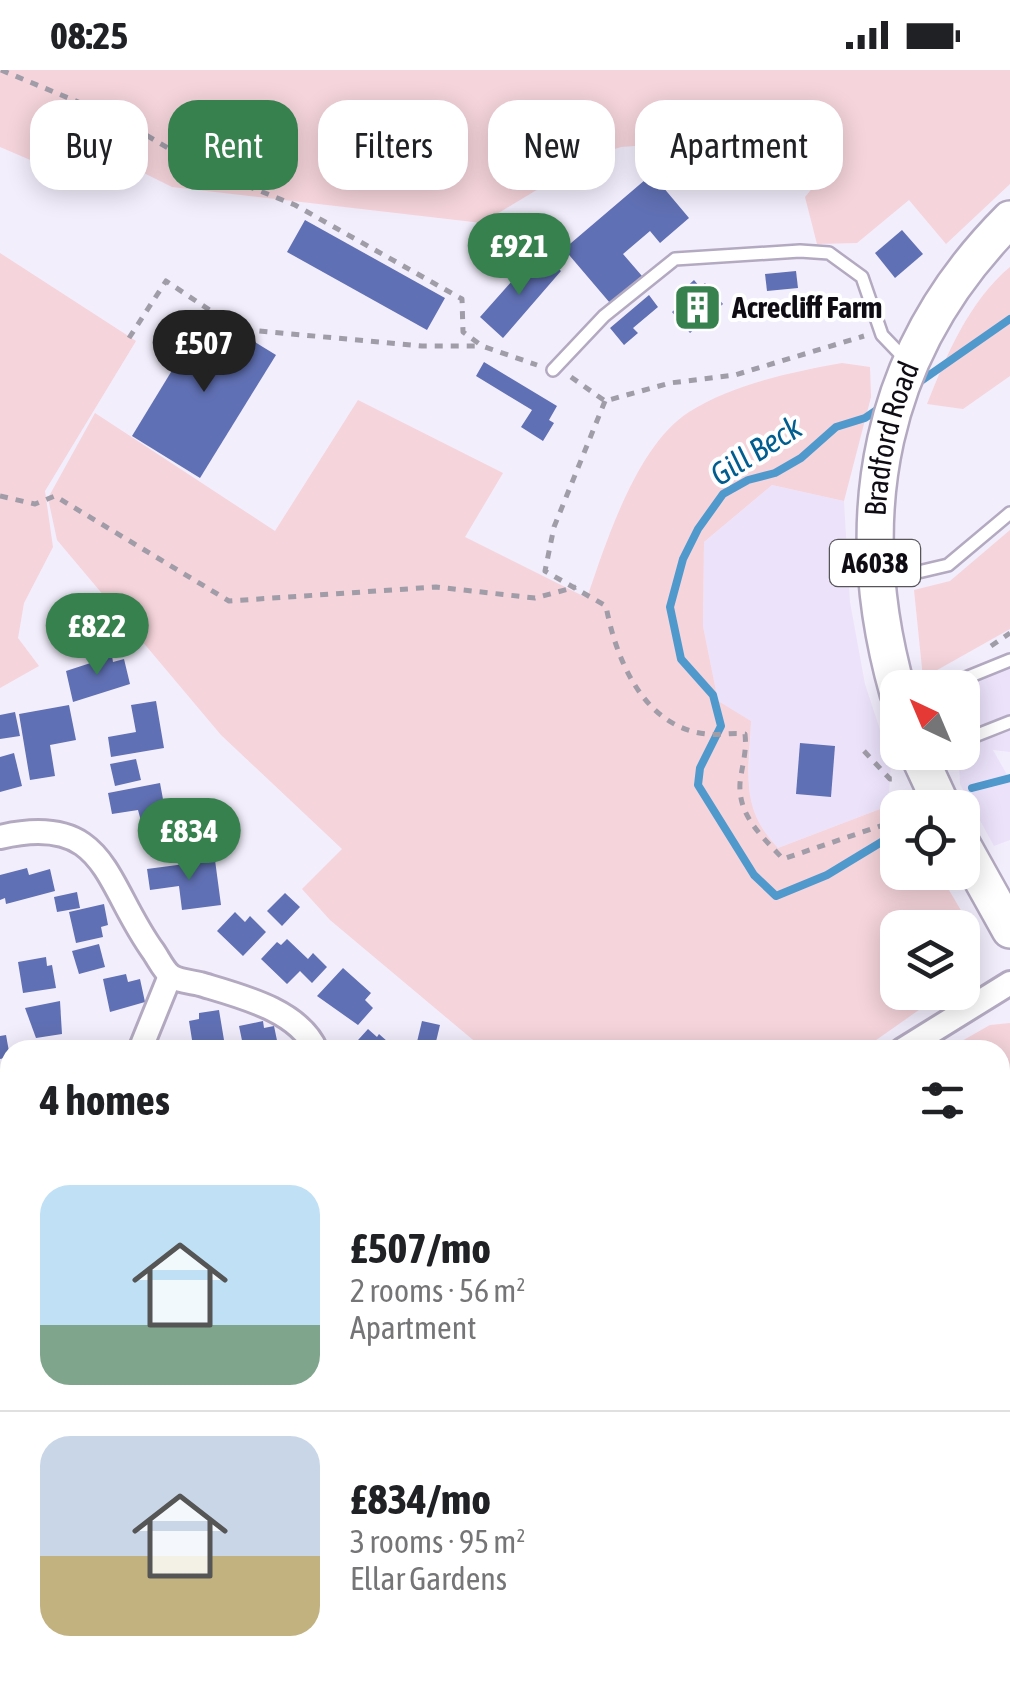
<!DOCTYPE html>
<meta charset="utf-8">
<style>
:root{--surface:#fff;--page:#f6f6f6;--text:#202124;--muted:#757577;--line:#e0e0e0;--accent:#36814e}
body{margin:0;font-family:"Asap Condensed",sans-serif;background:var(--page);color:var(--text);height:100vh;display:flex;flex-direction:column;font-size:38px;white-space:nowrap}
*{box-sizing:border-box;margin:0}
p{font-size:32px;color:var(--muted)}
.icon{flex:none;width:55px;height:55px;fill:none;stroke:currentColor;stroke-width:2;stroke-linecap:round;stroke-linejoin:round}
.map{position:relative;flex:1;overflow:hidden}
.side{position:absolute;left:0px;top:970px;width:1010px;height:642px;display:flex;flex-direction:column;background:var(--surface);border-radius:30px 30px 0 0;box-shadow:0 5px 25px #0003}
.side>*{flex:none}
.top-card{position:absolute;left:30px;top:30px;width:950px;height:90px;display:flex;gap:20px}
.needle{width:65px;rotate:316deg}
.tools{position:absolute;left:880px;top:600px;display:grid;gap:20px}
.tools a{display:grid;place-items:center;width:100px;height:100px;border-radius:20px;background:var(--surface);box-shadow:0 5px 25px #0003;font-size:50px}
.price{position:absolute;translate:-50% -85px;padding:0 22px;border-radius:35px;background:var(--accent);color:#fff;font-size:32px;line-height:65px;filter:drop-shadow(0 2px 5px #0008)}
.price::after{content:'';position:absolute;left:50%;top:60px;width:30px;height:22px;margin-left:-15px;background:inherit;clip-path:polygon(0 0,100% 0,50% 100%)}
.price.active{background:#222;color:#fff}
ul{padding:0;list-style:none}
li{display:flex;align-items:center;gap:30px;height:250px;padding:0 40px}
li+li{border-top:2px solid var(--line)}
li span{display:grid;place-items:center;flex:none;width:280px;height:200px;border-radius:30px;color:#555}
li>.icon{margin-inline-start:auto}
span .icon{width:120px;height:120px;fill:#fffc;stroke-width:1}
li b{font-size:42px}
h2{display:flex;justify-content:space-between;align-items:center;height:120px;padding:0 40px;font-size:42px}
.chip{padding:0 35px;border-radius:30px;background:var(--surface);box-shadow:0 5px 25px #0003;font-size:35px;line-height:90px}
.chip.active{background:var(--accent);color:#fff}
.status{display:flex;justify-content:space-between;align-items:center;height:70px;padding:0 50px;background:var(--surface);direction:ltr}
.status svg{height:28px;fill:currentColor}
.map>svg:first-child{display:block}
</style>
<div class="status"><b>08:25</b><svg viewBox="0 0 49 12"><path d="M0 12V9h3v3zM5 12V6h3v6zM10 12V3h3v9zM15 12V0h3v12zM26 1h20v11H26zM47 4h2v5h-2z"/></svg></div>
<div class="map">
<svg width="1010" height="1612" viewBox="0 0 1010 1612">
<rect width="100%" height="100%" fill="#f3eefc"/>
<g fill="#ece3fb">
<path d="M772,415L844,431L850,532L865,614L891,693L889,723L901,731L778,778L754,752L748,715L751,651L718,632L703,556L704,472Z"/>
<path d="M1010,591V682L993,680L1010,710V770L994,776L960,714L959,693L949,683L962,682V618L950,617Z"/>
</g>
<g fill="#f5d4db">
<path d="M0,0H1010V114L946,174L909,130L857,173L817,174L805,127L839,86L812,62L763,105L720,57L657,92L648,75L621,77L593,86L482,153L172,117L49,56L35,92L0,77Z"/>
<path d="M0,183L136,271L45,421L53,477L24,533L18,568L39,596L0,618Z"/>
<path d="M1010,197V306L963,339L927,334C946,286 969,231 1010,197Z"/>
<path d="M842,293L870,297L871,327L844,431L772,415L704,472L703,556L718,631L751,651C749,703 739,738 778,778L901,731L905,737L898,738V802L939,803L966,849L974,881L963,906L962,858H898V922L943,923L862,980H485L330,850L302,819L342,779L221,665L57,470L48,428L95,343L275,461L358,330L503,403L465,467L587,528C606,472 637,375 689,342C733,314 792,302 842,293Z"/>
<path d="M1010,460V559L923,608L914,520L950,511Z"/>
<path d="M1010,953V1043L1000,1049V980H946L990,955Z"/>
<path d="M1000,1260L1010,1281V1371H1000Z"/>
</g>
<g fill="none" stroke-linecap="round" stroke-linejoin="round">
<g stroke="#5099cd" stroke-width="8">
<path d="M918,313L1010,249"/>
<path d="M881,337L865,348L836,357L801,388L775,403L748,410L723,424L698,459L683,489L670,537L681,589L713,625L721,656L700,698L698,715L754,805L776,826L827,805L898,762"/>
<path d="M972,718L1010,708"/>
</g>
</g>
<g fill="#6070b4">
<path d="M721,62L752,97L740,108L709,73Z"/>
<path d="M652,104L689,148L660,173L650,161L623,184L642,206L610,233L564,179Z"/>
<path d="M305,150L445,228L427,260L287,182Z"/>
<path d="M902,160L923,184L895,208L875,183Z"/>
<path d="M545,187L561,201L503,268L480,247L513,210L520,216Z"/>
<path d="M796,201L798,218L767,221L765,204Z"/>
<path d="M694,210L700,217L705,213L723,234L690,263L672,242L687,229L681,222Z"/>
<path d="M649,225L658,237L633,258L638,263L624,275L610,258Z"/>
<path d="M207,243L276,285L200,408L132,366Z"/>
<path d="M484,292L557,336L549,350L554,353L543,371L521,357L532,340L476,306Z"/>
<path d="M112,586L113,592L124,589L130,614L73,632L66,601Z"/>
<path d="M156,631L164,678L111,687L108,667L136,662L131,635Z"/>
<path d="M69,635L76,670L50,675L55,706L30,710L19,644Z"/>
<path d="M15,642L20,666L0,669V645Z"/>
<path d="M800,673L835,676L831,727L796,724Z"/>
<path d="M14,683L22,716L0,722V687Z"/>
<path d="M136,689L141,710L115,716L110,694Z"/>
<path d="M160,713L173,783L151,787L138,740L112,744L108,723Z"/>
<path d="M215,790L221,835L182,840L179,816L150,820L147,799Z"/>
<path d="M27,798L29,805L50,799L55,821L6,834L5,828L0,830V805Z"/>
<path d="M77,822L80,838L57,842L54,827Z"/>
<path d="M285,823L300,837L282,856L267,841Z"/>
<path d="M104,834L108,855L101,857L103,867L76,873L69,842Z"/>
<path d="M235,842L245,852L250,846L266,862L243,886L217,861Z"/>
<path d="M287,869L308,889L313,883L327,897L312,913L300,901L287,914L261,889L277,872L281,875Z"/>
<path d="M99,874L105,897L79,904L72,881Z"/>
<path d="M46,887L47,896L52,895L56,918L23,923L18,892Z"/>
<path d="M343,898L371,923L365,930L373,938L358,955L317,926Z"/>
<path d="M126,904L128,912L140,909L145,932L110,942L103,909Z"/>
<path d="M60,931L62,964L36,968L25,938Z"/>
<path d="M219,940L224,970L193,976L189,951L199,949V943Z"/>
<path d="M263,951L264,958L274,956L279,980H244L239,956Z"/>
<path d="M422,951L440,955L434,980L416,976Z"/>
<path d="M368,959L377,967L379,964L397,980H349Z"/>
<path d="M6,965L10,987L0,989V966Z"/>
<path d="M0,1030L5,1049L10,1048V1073H6L5,1066L0,1067Z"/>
<path d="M2,1277L10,1286V1318L0,1327Z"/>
</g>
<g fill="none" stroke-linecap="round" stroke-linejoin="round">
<defs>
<g id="lane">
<path d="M553,300L604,246L675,189L800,181L829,183L862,207L882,265L906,290"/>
<path d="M880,511L948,495L1010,443"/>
<path d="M941,618L1010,590"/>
<path d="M962,671L1010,652"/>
</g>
<g id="street">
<path d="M0,767C107,742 104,813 153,881C158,888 164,901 171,906C178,911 192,912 200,914C240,926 299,940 316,980"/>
<path d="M140,980L170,906"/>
<path d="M902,980L1010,913"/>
<path d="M0,1237L10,1246"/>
<path d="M842,1612V1602"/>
</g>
<g id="primary">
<path id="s1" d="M898,623C848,447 878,281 1010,149"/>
<path d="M917,682L943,738"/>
<path d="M962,774L1010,860"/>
<path d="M1000,1597H1010"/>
<path d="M280,1602H691"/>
<path d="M0,1611L131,1602"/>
</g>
</defs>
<use href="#lane" stroke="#b3aac1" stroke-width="16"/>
<use href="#street" stroke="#b3aac1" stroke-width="28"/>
<use href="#primary" stroke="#b3aac1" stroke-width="40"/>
<g stroke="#a09ca8" stroke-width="5" stroke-dasharray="8 8" stroke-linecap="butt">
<path d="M1,0L119,49L200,97L295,135L462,229L463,262L482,276L537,295"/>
<path d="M129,268L166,211L238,259L422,276H480"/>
<path d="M571,307L605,331L670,313L735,305L864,266"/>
<path d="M605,331L554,457L545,501L606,536C616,590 644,657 706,664C719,666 732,662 745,664C747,682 742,695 740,713C738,746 762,766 783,789L898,750"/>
<path d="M0,426L35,434L55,426L229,531L436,517L535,528L576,517"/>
<path d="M991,576L1010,563"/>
<path d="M864,681L890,709H899"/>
<path d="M0,1545L10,1523"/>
</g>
<use href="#lane" stroke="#fff" stroke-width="11"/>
<use href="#street" stroke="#fff" stroke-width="22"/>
<use href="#primary" stroke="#fff" stroke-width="35"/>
</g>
<defs>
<symbol id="building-square" viewBox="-11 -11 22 22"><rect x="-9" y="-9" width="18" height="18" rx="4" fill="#36814e" stroke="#fff"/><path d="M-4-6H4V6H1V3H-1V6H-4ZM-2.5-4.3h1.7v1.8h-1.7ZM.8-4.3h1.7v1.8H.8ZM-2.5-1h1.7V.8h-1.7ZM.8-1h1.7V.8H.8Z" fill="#fff"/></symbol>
</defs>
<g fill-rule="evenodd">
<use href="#building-square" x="670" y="210" width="55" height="55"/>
</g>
<g text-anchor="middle" stroke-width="8" stroke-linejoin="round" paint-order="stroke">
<rect fill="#fff" stroke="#57555a" stroke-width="2.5" x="830" y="470" width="90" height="46" rx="8"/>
<g font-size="28" font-weight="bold" fill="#0f0c14">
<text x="875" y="503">A6038</text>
</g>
<g font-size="30" font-weight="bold" fill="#0f0c14" stroke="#fff" text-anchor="start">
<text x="732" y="248">Acrecliff Farm</text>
</g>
<g font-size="30" fill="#0f0c14" stroke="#fff">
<text dy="10" stroke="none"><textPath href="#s1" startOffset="258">Bradford Road</textPath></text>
</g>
<g font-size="32" font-style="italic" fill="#005d8f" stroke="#fff">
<text transform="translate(756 381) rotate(-32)" y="11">Gill Beck</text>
</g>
</g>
</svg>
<div class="tools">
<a><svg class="needle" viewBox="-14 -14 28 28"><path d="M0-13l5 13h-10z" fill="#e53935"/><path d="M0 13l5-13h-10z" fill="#757577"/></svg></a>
<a><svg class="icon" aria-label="locate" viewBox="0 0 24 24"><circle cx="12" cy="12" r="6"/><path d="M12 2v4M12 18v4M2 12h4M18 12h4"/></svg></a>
<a><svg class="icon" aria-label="layers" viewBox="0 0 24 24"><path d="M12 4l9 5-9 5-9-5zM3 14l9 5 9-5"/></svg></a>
</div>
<b class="price" style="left:519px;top:228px">£921</b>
<b class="price active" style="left:204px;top:325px">£507</b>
<b class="price" style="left:97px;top:608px">£822</b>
<b class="price" style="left:189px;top:813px">£834</b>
<div class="top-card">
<a class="chip">Buy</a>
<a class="chip active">Rent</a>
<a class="chip">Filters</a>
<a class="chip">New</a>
<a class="chip">Apartment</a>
</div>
<section class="side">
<h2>4 homes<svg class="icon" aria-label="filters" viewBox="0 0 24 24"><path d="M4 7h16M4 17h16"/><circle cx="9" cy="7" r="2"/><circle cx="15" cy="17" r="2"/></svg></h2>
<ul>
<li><span style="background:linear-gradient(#bfe0f5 70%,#7fa58c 0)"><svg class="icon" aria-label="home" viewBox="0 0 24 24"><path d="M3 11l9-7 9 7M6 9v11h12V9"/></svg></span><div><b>£507/mo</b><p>2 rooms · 56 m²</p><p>Apartment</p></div></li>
<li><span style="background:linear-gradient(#c9d6e8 60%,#c2b280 0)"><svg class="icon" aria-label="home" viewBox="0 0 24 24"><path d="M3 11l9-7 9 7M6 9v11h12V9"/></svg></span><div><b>£834/mo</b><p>3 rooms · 95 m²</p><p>Ellar Gardens</p></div></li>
</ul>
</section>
</div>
